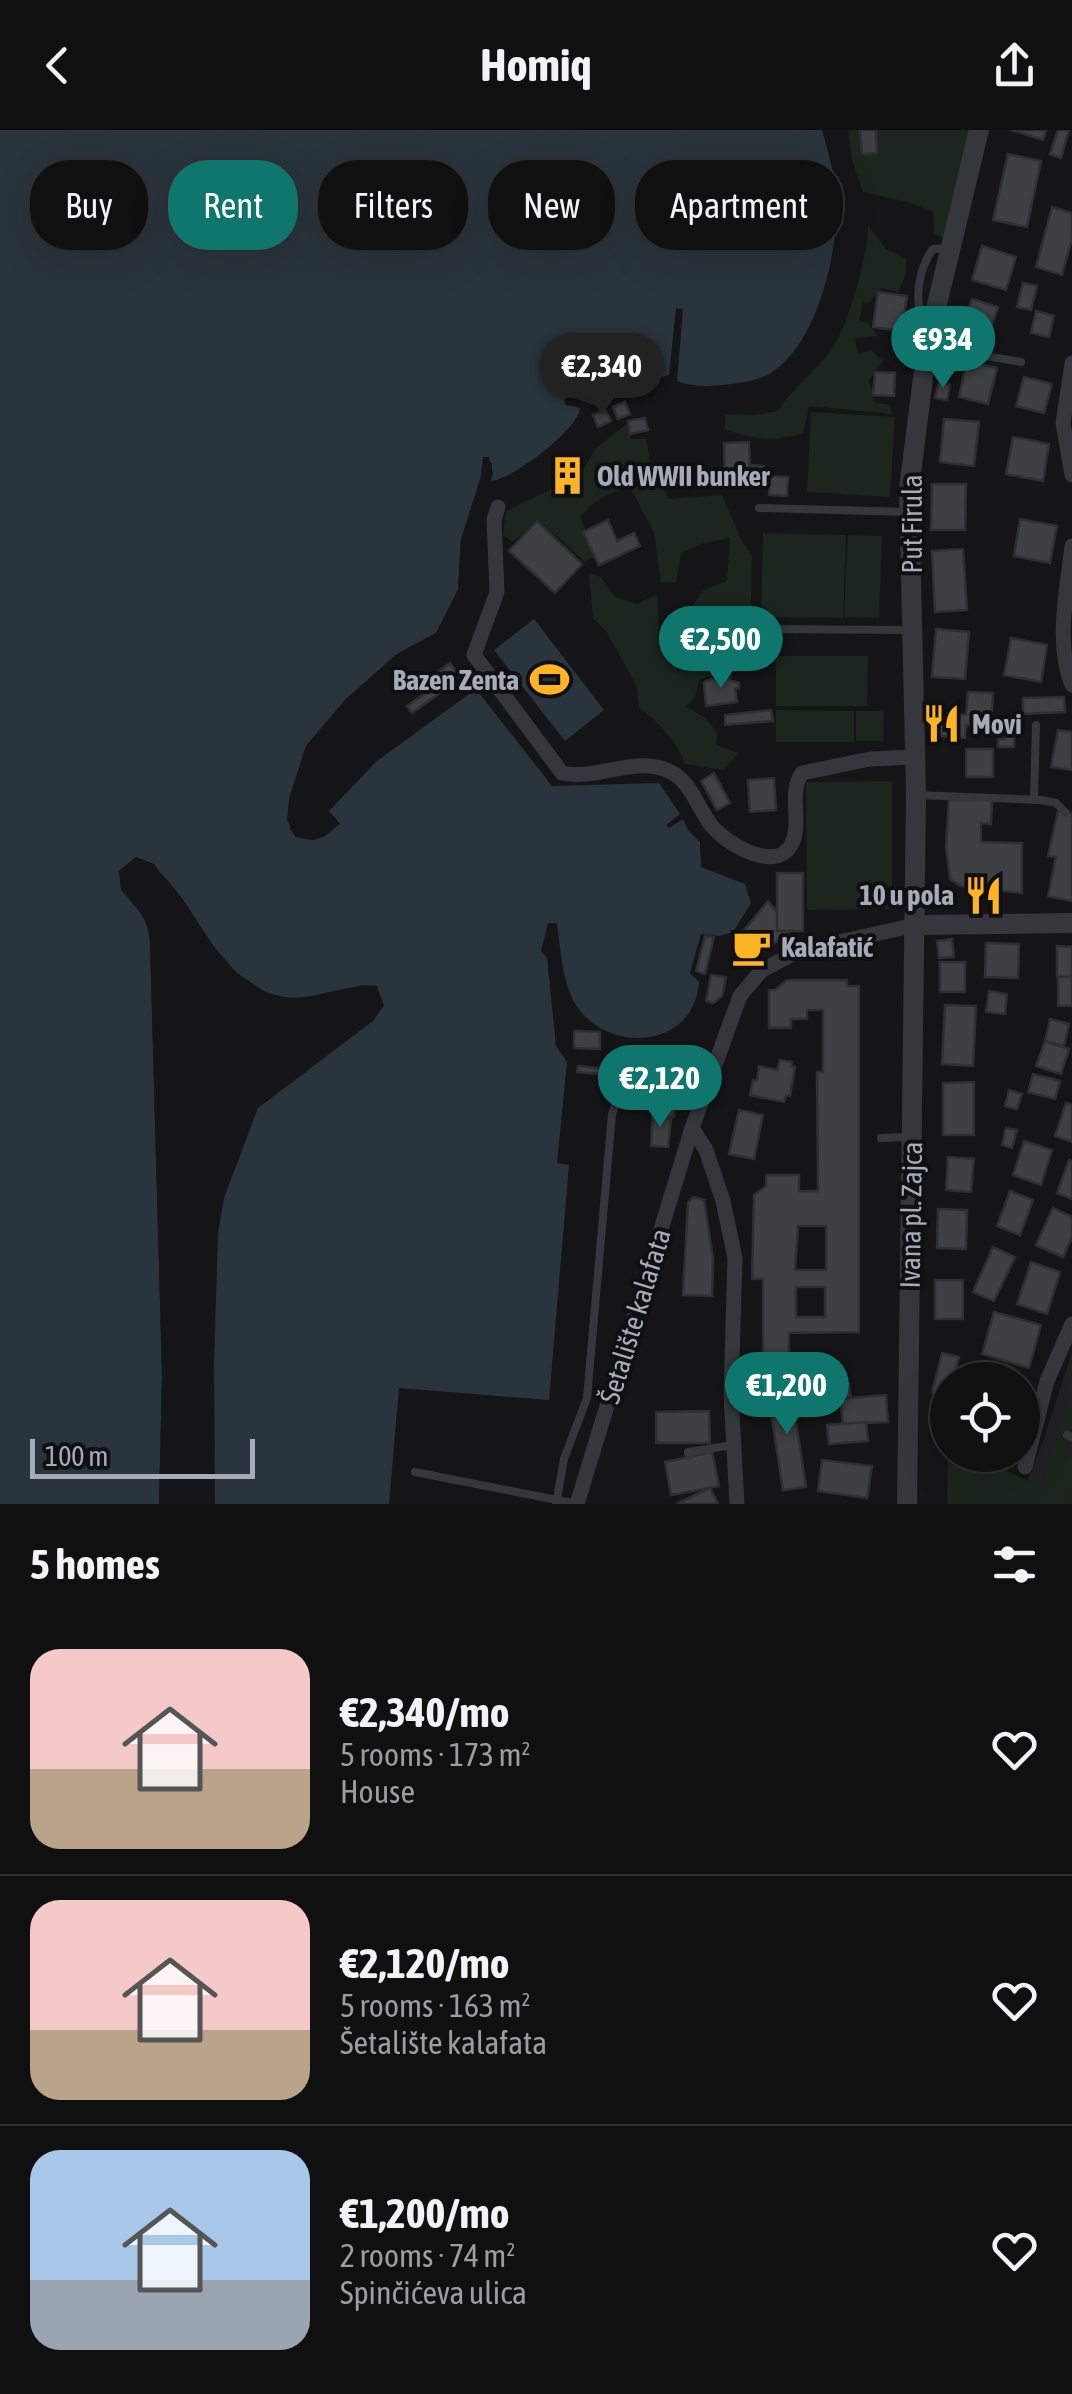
<!DOCTYPE html>
<meta charset="utf-8">
<style>
:root{--surface:#101011;--page:#19191a;--text:#f1f3f6;--muted:#9c9d9f;--line:#303031;--accent:#0f766e}
body{margin:0;font-family:"Asap Condensed",sans-serif;background:var(--page);color:var(--text);height:100vh;display:flex;flex-direction:column;font-size:38px;white-space:nowrap}
*{box-sizing:border-box;margin:0}
p{font-size:32px;color:var(--muted)}
.icon{flex:none;width:55px;height:55px;fill:none;stroke:currentColor;stroke-width:2;stroke-linecap:round;stroke-linejoin:round}
.map{position:relative;height:1374px;overflow:hidden}
.sheet{display:flex;flex-direction:column;background:var(--surface);flex:1}
.sheet>*{flex:none}
.hud{position:absolute;left:30px;top:30px;width:1012px;height:90px;display:flex;gap:20px}
.controls{position:absolute;left:930px;top:1232px;display:grid;gap:20px}
.controls a{display:grid;place-items:center;width:110px;height:110px;border-radius:50%;background:var(--surface);box-shadow:0 10px 40px #0002,0 0 0 2px var(--line);font-size:50px}
.scale{position:absolute;left:30px;bottom:25px;width:225px;box-sizing:border-box;padding-left:10px;border:5px solid #a5abb8;border-top:0;font-size:28px;line-height:35px;white-space:nowrap;color:#a5abb8;-webkit-text-stroke:8px #101012;paint-order:stroke}
.price{position:absolute;translate:-50% -85px;padding:0 22px;border-radius:35px;background:var(--accent);color:#fff;font-size:32px;line-height:65px;filter:drop-shadow(0 2px 5px #0008)}
.price::after{content:'';position:absolute;left:50%;top:60px;width:30px;height:22px;margin-left:-15px;background:inherit;clip-path:polygon(0 0,100% 0,50% 100%)}
.price.current{background:#222;color:#fff}
ul{padding:0;list-style:none}
li{display:flex;align-items:center;gap:30px;height:250px;padding:0 30px}
li+li{border-top:2px solid var(--line)}
li span{display:grid;place-items:center;flex:none;width:280px;height:200px;border-radius:30px;color:#555}
li>.icon{margin-inline-start:auto}
span .icon{width:120px;height:120px;fill:#fffc;stroke-width:1}
li b{font-size:42px}
h2{display:flex;justify-content:space-between;align-items:center;height:120px;padding:0 30px;font-size:42px}
.pill{padding:0 35px;border-radius:40px;background:var(--surface);box-shadow:0 10px 40px #0002,0 0 0 2px var(--line);font-size:35px;line-height:90px}
.pill.current{background:var(--accent);color:#fff}
header{display:flex;justify-content:space-between;align-items:center;height:130px;padding:0 30px;background:var(--surface);font-size:45px;font-weight:700}
.map>svg:first-child{display:block}
</style>
<header><svg class="icon" aria-label="back" viewBox="0 0 24 24"><path d="M15 5l-7 7 7 7"/></svg>Homiq<svg class="icon" aria-label="share" viewBox="0 0 24 24"><path d="M12 15V3M7 8l5-5 5 5M5 13v7h14v-7"/></svg></header>
<div class="map">
<svg width="1072" height="1374" viewBox="0 0 1072 1374">
<rect width="100%" height="100%" fill="#151517"/>
<path fill="#212124" d="M1072,1223V1374H1018L1043,1311Z"/>
<g fill="#1c251e">
<path d="M848,0H970L946,110L934,103L933,82L908,72L863,62L852,30Z"/>
<path d="M868,95L886,119L906,129V144L898,162L881,158L869,173L863,172L859,190L868,193L878,206L855,208L858,224L871,220L883,231L869,250L874,272L890,275L891,284L809,276L803,304C773,311 753,310 725,299V284L756,285L778,281C791,260 809,247 825,228C848,202 867,129 868,95Z"/>
<path d="M811,282L895,287L890,367L807,362Z"/>
<path d="M627,294L631,309H646L651,336L669,369L722,365L741,409L752,425L750,512L758,530L699,550L695,567L686,576L706,589L717,602L716,615L738,623L724,640L685,634C676,609 659,594 639,577L637,557L607,502L593,488L589,443L601,447L615,467L637,474L657,464L659,502L679,493L704,460L727,451L730,408L704,413L681,423L676,452L661,453L654,402L630,357C609,362 594,370 580,387L596,427L584,431L538,390L512,412L503,404L506,381L579,346L596,318Z"/>
<path d="M763,403L846,405L843,488L761,487Z"/>
<path d="M848,405L882,406L879,488L844,487Z"/>
<path d="M776,526H868L867,576H776Z"/>
<path d="M776,580L854,581V612H776Z"/>
<path d="M856,581H884L883,611H856Z"/>
<path d="M892,651V779L807,780L806,652Z"/>
<path d="M1072,1264V1305L1061,1327L1072,1334V1360L1066,1374H947L948,1325H974L1042,1358Z"/>
</g>
<g fill="#2a343c">
<path d="M0,0H822C827,18 832,35 835,53C843,107 820,215 769,244C759,250 743,253 731,254C714,256 694,258 677,251L683,179L676,178L669,245L635,255L597,276L568,266L564,270L566,275L580,278C578,300 513,349 491,351L492,332L483,340L461,409L458,460L436,503L397,524L346,569L306,616L289,669L290,699L296,707L313,710L340,694L329,681L377,631L476,559L552,656L659,653L680,684L666,695L669,698L683,689L688,700L700,712L701,737L745,754L751,773L733,802L719,806L701,804L690,843L699,852C695,914 619,925 582,883C562,860 561,822 557,793H548L541,821L547,828L556,916L567,932L557,1033L569,1035L549,1270L399,1258L389,1374H215L214,1234L218,1103L224,1068L258,978L373,891L384,875L377,857C340,852 307,877 270,864C206,841 193,751 136,727L119,741C123,777 146,774 150,810L162,1245L159,1374H0Z"/>
<path d="M534,489L604,580L565,611L494,520Z"/>
</g>
<g fill="#151517">
<path d="M483,327H489L493,343L489,356L488,341L466,410L463,463L440,507L400,528L350,572L310,619L294,670V697L299,702L313,705L323,702L332,692L326,686L329,681L340,694L325,706L313,710L296,707L287,690L289,669L306,616L346,569L397,524L436,503L458,460L461,409L480,353Z"/>
<path d="M136,727L154,734L209,811L237,843L267,863L298,870L363,855L377,856L378,869L373,861L363,860L298,875L265,868L234,846L205,814L151,739L137,733L124,743L126,758L152,788L155,809L167,1245L164,1374H159L162,1245L150,810L148,790L121,760L119,741Z"/>
</g>
<g fill="#3e4044" stroke="#2f2f33" stroke-width="2.5" fill-rule="evenodd">
<path d="M860,0H876L877,23L862,24Z"/>
<path d="M1011,0H1046L1043,10Z"/>
<path d="M1058,0H1069L1061,28L1050,24Z"/>
<path d="M1008,24L1041,31L1027,97L993,90Z"/>
<path d="M1052,77L1072,83V109L1062,145L1036,137Z"/>
<path d="M982,116L1016,127L1006,160L972,150Z"/>
<path d="M1023,153L1037,156L1031,180L1017,177Z"/>
<path d="M878,162L907,166L902,201L873,197Z"/>
<path d="M972,169L998,177L986,214L960,206Z"/>
<path d="M1036,181L1054,186L1049,207L1031,203Z"/>
<path d="M967,231L997,238L988,274L959,267Z"/>
<path d="M875,242L895,243L894,266L873,265Z"/>
<path d="M1024,247L1052,254L1044,283L1016,276Z"/>
<path d="M939,252L950,255L947,270L935,268Z"/>
<path d="M625,272L630,284L618,289L613,277Z"/>
<path d="M605,280L611,291L598,297L593,285Z"/>
<path d="M645,288L648,300L630,304L628,291Z"/>
<path d="M944,289L979,292L974,336L940,332Z"/>
<path d="M1013,307L1049,314L1043,351L1006,344Z"/>
<path d="M749,312L750,350L725,351L724,313Z"/>
<path d="M752,335L764,336L763,357L751,356Z"/>
<path d="M770,346L788,347L787,366L769,365Z"/>
<path d="M932,354H966L965,400H931Z"/>
<path d="M1020,389L1057,396L1050,433L1014,426Z"/>
<path d="M608,390L617,411L634,403L640,416L599,435L583,402Z"/>
<path d="M537,391L582,434L555,463L509,421Z"/>
<path d="M963,419L967,480L935,482L932,421Z"/>
<path d="M936,499L969,502L965,549L932,547Z"/>
<path d="M1011,508L1047,515L1041,552L1004,545Z"/>
<path d="M450,533L461,548L412,583L407,576L423,565L417,557Z"/>
<path d="M730,542V550L739,553V558L735,559L737,572L706,576L704,552Z"/>
<path d="M968,562L993,563L991,597L966,595L965,608L938,606L940,583L966,585Z"/>
<path d="M1064,567L1065,582L1023,584V568Z"/>
<path d="M771,580L773,591L725,595V585Z"/>
<path d="M1005,596H1014V617H998V609H1005Z"/>
<path d="M1058,600L1072,602V640L1051,637Z"/>
<rect x="966" y="619" width="27" height="28"/>
<path d="M714,643L730,673L717,680L701,651Z"/>
<path d="M774,648L776,680L750,682L748,650Z"/>
<path d="M949,670H992L991,694L981,693V712L1022,713V763L961,756L950,749L946,717Z"/>
<path d="M1058,681L1072,684V771L1048,766L1056,727L1048,726Z"/>
<rect x="777" y="743" width="26" height="58"/>
<path d="M768,771L777,782V801H791L744,836L732,815Z"/>
<path d="M705,806L714,807L705,844L696,841Z"/>
<path d="M952,809L954,827L939,828L937,811Z"/>
<path d="M986,813L1019,814L1018,848L985,847Z"/>
<path d="M1057,816L1072,817V847H1057Z"/>
<rect x="940" y="832" width="25" height="30"/>
<path d="M711,845L726,847L722,866L713,873L706,871Z"/>
<rect x="1058" y="847" width="14" height="29"/>
<path d="M787,850H847V856H859V1202L789,1203V1226H763V1149H752L754,1065L766,1056V1045H799V1061H818L817,942H823V880H807V889H791V898H769V860H775ZM798,1096H826V1140H795ZM796,1157H825V1187H796Z"/>
<path d="M989,861L1007,864L1005,884L986,882Z"/>
<path d="M945,875L976,876L973,936L942,934Z"/>
<path d="M1050,889L1069,894L1064,916L1045,911Z"/>
<path d="M574,901L600,902V919L574,918Z"/>
<path d="M1045,911L1069,919L1061,944L1036,936Z"/>
<path d="M780,930L792,932L791,936L795,937L790,966L786,965L784,972L750,965L753,950L757,951L759,936L777,940Z"/>
<path d="M612,931L622,932L621,946L577,942L578,936L611,939Z"/>
<path d="M698,934L694,953L676,961L674,987H664L668,943Z"/>
<path d="M1033,944L1060,951L1055,969L1028,962Z"/>
<path d="M974,952V1005H943V953Z"/>
<path d="M1009,960L1022,964L1017,979L1005,976Z"/>
<path d="M1066,973L1072,975V1012L1055,1006Z"/>
<path d="M653,980L661,981V988L671,989L668,1017L651,1016Z"/>
<path d="M739,980L763,985L754,1029L729,1024Z"/>
<path d="M1006,998L1017,1000L1012,1018L1002,1015Z"/>
<path d="M1024,1011L1052,1020L1041,1055L1013,1045Z"/>
<path d="M948,1027L974,1029L971,1062L946,1060Z"/>
<path d="M1069,1030L1072,1031V1069L1057,1063Z"/>
<path d="M1010,1061L1033,1070L1020,1105L997,1096Z"/>
<path d="M694,1067L704,1070L713,1128L712,1166L683,1165L688,1072Z"/>
<path d="M1053,1078L1072,1087V1107L1063,1127L1036,1115Z"/>
<path d="M938,1079L967,1080L966,1119L937,1118Z"/>
<path d="M993,1117L1015,1127L994,1171L973,1162Z"/>
<path d="M1031,1132L1060,1142L1047,1184L1017,1174Z"/>
<rect x="935" y="1150" width="28" height="39"/>
<path d="M994,1182L1041,1195L1029,1238L982,1224Z"/>
<path d="M942,1223L959,1227L953,1250H948V1266L932,1262Z"/>
<path d="M973,1235L1013,1247L1012,1250H968Z"/>
<path d="M790,1253L806,1357L783,1360L767,1257Z"/>
<path d="M849,1253L851,1267L825,1271L823,1256Z"/>
<path d="M886,1265L888,1292L843,1294L840,1269Z"/>
<path d="M709,1281L710,1313H656V1282Z"/>
<path d="M866,1292L868,1311L829,1314L827,1295Z"/>
<path d="M712,1322L719,1356L671,1365L665,1332Z"/>
<path d="M822,1330L872,1336L867,1368L818,1361Z"/>
<path d="M710,1358L718,1374H676Z"/>
</g>
<g fill="none" stroke-linecap="round" stroke-linejoin="round">
<g stroke="#35373c" stroke-width="8">
<path d="M927,198C912,177 918,139 933,119L948,118"/>
<path d="M927,216L1021,232"/>
<path d="M759,378L909,382"/>
<path d="M755,499L912,500"/>
<path d="M916,665L1041,670L1056,673L1066,683"/>
<path d="M1034,670L1036,595"/>
<path d="M881,1008L912,1007"/>
<path d="M1067,1305L1072,1307"/>
<path d="M689,1327L688,1322L733,1315"/>
<path d="M415,1342L577,1374"/>
<path d="M556,1374L564,1329L587,1268L612,984L634,930L652,921"/>
</g>
<g stroke="#35373c" stroke-width="15">
<path d="M1072,233L1063,293L1072,345"/>
<path d="M498,377L494,390L497,462L474,525L562,643C597,651 635,625 669,641C691,651 697,677 711,695C725,713 773,742 790,717C804,694 787,665 802,643L870,629L914,627"/>
<path d="M1072,416C1067,460 1055,514 1072,555"/>
<path d="M692,998L706,1020L723,1071L735,1128L731,1264L737,1374"/>
<path d="M1025,1337L1047,1251L1072,1194"/>
<path d="M577,1374L692,998L740,866L761,841L798,821L916,795"/>
</g>
<g stroke="#35373c" stroke-width="20">
<path d="M916,795L1072,793"/>
<path d="M907,1374L916,665L909,359L927,216L979,0"/>
</g>
</g>
<defs>
<symbol id="building-bare" viewBox="-9 -9 18 18"><path d="M-4-6H4V6H1V3H-1V6H-4ZM-2.5-4.3h1.7v1.8h-1.7ZM.8-4.3h1.7v1.8H.8ZM-2.5-1h1.7V.8h-1.7ZM.8-1h1.7V.8H.8Z" fill="#ffb425" stroke="#101012" stroke-width="2.5" paint-order="stroke"/></symbol>
<symbol id="stadium-bare" viewBox="-9 -9 18 18"><path d="M0-5a6.5 5 0 1 0 0 10a6.5 5 0 1 0 0-10ZM-3.5-1.8h7v3.6h-7Z" fill="#ffb425" stroke="#101012" stroke-width="2.5" paint-order="stroke"/></symbol>
<symbol id="restaurant-bare" viewBox="-9 -9 18 18"><path d="M-5-6h1v4h1v-4h1v4h1v-4h1v5L-1.5 .5V6h-2V.5L-5-1ZM5-6V6H3V1.5H1.5Q1.5-4 5-6Z" fill="#ffb425" stroke="#101012" stroke-width="2.5" paint-order="stroke"/></symbol>
<symbol id="cafe-bare" viewBox="-9 -9 18 18"><path d="M-5.5-4.5H6V0H3Q3 3.5 0 3.5H-2.5Q-5.5 3.5-5.5 0ZM3-3.2v2h1.7v-2ZM-6 4.5H4V6H-6Z" fill="#ffb425" stroke="#101012" stroke-width="2.5" paint-order="stroke"/></symbol>
</defs>
<g fill-rule="evenodd">
<use href="#building-bare" x="540" y="318" width="55" height="55"/>
<use href="#stadium-bare" x="522" y="522" width="55" height="55"/>
<use href="#restaurant-bare" x="914" y="566" width="55" height="55"/>
<use href="#restaurant-bare" x="956" y="738" width="55" height="55"/>
<use href="#cafe-bare" x="724" y="790" width="55" height="55"/>
</g>
<g text-anchor="middle" stroke-width="8" stroke-linejoin="round" paint-order="stroke">
<g font-size="28" font-weight="bold" fill="#a5abb8" stroke="#101012" text-anchor="start">
<text x="597" y="356">Old WWII bunker</text>
<text x="519" y="560" text-anchor="end">Bazen Zenta</text>
<text x="972" y="604">Movi</text>
<text x="954" y="775" text-anchor="end">10 u pola</text>
<text x="781" y="827">Kalafatić</text>
</g>
<g font-size="28" fill="#a5abb8" stroke="#101012">
<text transform="translate(912 394) rotate(-90)" y="10">Put Firula</text>
<text transform="translate(911 1085) rotate(-89)" y="10">Ivana pl. Zajca</text>
<text transform="translate(635 1186) rotate(-73)" y="10">Šetalište kalafata</text>
</g>
</g>
</svg>
<div class="controls">
<a><svg class="icon" aria-label="locate" viewBox="0 0 24 24"><circle cx="12" cy="12" r="6"/><path d="M12 2v4M12 18v4M2 12h4M18 12h4"/></svg></a>
</div>
<div class="scale">100 m</div>
<b class="price" style="left:943px;top:261px">€934</b>
<b class="price current" style="left:602px;top:288px">€2,340</b>
<b class="price" style="left:721px;top:561px">€2,500</b>
<b class="price" style="left:660px;top:1000px">€2,120</b>
<b class="price" style="left:787px;top:1307px">€1,200</b>
<div class="hud">
<a class="pill">Buy</a>
<a class="pill current">Rent</a>
<a class="pill">Filters</a>
<a class="pill">New</a>
<a class="pill">Apartment</a>
</div>
</div>
<section class="sheet">
<h2>5 homes<svg class="icon" aria-label="filters" viewBox="0 0 24 24"><path d="M4 7h16M4 17h16"/><circle cx="9" cy="7" r="2"/><circle cx="15" cy="17" r="2"/></svg></h2>
<ul>
<li><span style="background:linear-gradient(#f6c9c9 60%,#b9a48a 0)"><svg class="icon" aria-label="home" viewBox="0 0 24 24"><path d="M3 11l9-7 9 7M6 9v11h12V9"/></svg></span><div><b>€2,340/mo</b><p>5 rooms · 173 m²</p><p>House</p></div><svg class="icon" aria-label="heart" viewBox="0 0 24 24"><path d="M12 20l-8-8c-3-5 5-10 8-4 3-6 11-1 8 4z"/></svg></li>
<li><span style="background:linear-gradient(#f6c9c9 65%,#b9a48a 0)"><svg class="icon" aria-label="home" viewBox="0 0 24 24"><path d="M3 11l9-7 9 7M6 9v11h12V9"/></svg></span><div><b>€2,120/mo</b><p>5 rooms · 163 m²</p><p>Šetalište kalafata</p></div><svg class="icon" aria-label="heart" viewBox="0 0 24 24"><path d="M12 20l-8-8c-3-5 5-10 8-4 3-6 11-1 8 4z"/></svg></li>
<li><span style="background:linear-gradient(#a9c7e8 65%,#9aa5b1 0)"><svg class="icon" aria-label="home" viewBox="0 0 24 24"><path d="M3 11l9-7 9 7M6 9v11h12V9"/></svg></span><div><b>€1,200/mo</b><p>2 rooms · 74 m²</p><p>Spinčićeva ulica</p></div><svg class="icon" aria-label="heart" viewBox="0 0 24 24"><path d="M12 20l-8-8c-3-5 5-10 8-4 3-6 11-1 8 4z"/></svg></li>
</ul>
</section>
